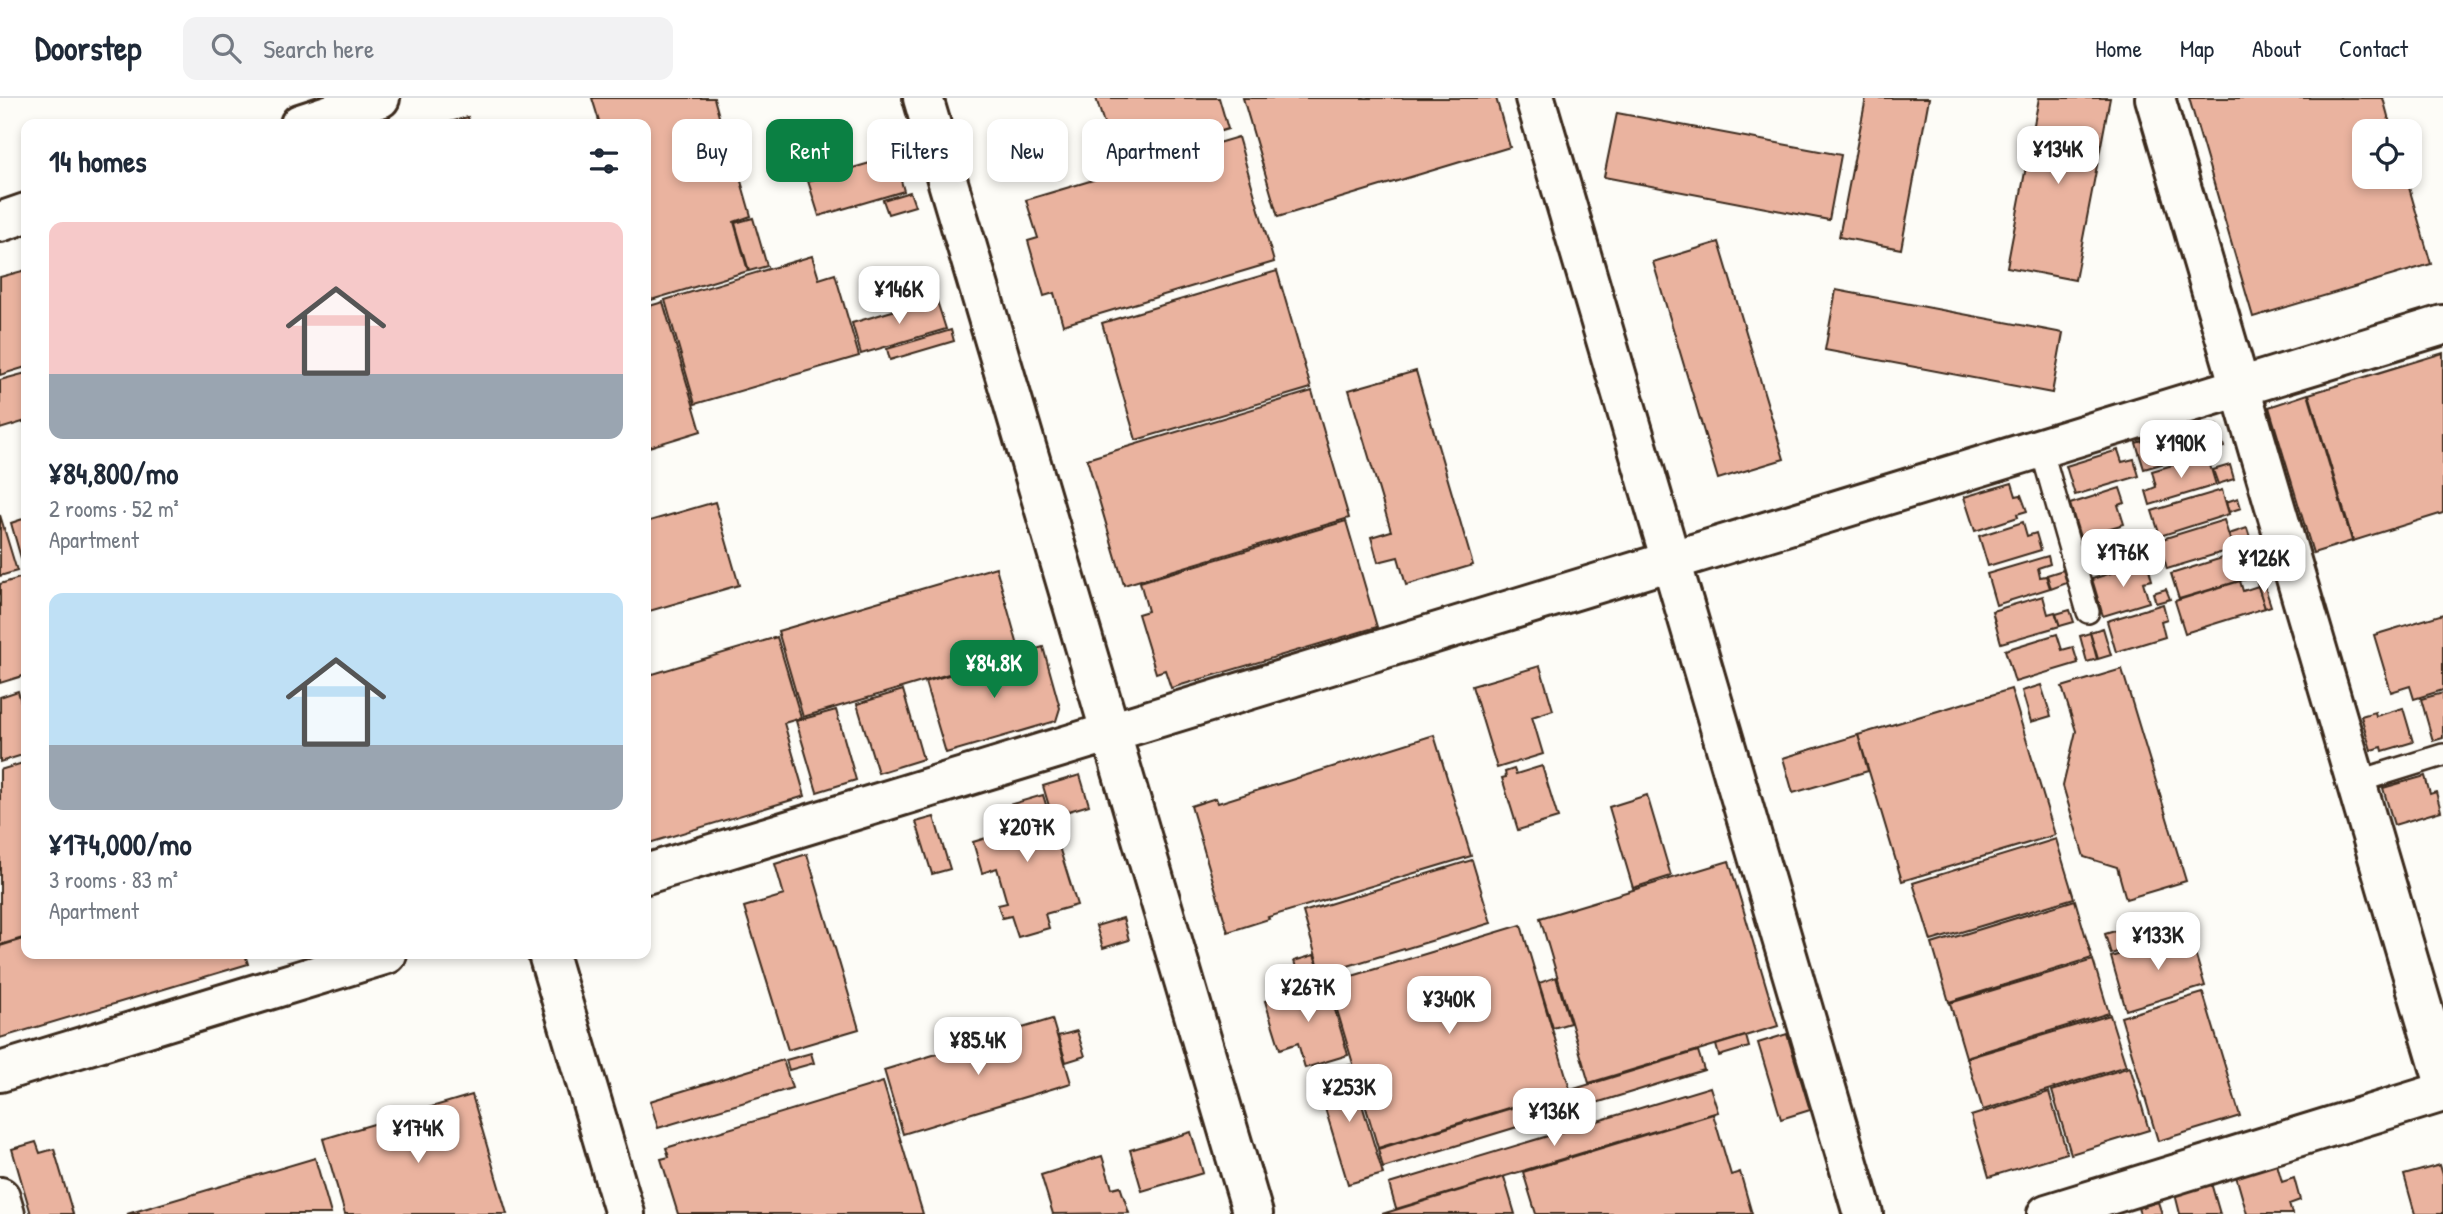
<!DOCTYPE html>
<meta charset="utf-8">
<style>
:root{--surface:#fff;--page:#f2f2f3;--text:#1f2937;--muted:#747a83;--line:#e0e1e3;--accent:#0b8043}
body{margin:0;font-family:"Patrick Hand",sans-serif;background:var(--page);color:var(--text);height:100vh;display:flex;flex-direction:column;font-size:26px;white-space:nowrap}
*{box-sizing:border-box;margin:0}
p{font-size:23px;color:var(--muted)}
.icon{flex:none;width:38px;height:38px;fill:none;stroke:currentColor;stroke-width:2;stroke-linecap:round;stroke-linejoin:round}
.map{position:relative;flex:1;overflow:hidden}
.drawer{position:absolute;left:21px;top:21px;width:630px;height:840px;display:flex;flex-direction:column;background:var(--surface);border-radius:14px;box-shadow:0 4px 10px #0003}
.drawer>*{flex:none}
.hud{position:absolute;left:672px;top:21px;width:665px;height:63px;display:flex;gap:14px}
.tools{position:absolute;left:2352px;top:21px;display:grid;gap:14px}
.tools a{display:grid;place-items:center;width:70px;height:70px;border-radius:14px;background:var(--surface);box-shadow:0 4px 10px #0003;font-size:35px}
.price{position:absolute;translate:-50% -60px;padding:0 16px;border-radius:14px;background:#fff;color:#222;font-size:23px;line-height:46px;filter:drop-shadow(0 2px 4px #0008)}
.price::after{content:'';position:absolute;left:50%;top:42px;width:21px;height:16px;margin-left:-10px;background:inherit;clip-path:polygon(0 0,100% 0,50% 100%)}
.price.current{background:var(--accent);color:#fff}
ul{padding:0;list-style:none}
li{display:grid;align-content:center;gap:14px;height:371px;padding:0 28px}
li span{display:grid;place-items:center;height:217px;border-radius:14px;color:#555}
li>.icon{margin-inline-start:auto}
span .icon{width:126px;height:126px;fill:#fffc;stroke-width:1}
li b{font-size:30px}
h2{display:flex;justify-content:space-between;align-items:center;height:84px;padding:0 28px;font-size:30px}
.chip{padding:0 24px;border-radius:14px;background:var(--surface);box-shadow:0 4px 10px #0003;font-size:24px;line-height:63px}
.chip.current{background:var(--accent);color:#fff}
header{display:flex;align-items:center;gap:42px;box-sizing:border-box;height:98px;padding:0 35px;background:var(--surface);border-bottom:2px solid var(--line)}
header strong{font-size:33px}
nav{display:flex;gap:38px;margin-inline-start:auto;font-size:24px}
.search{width:490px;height:63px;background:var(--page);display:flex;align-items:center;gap:18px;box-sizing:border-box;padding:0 24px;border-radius:14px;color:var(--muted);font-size:26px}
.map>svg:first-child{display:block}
</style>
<header>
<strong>Doorstep</strong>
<div class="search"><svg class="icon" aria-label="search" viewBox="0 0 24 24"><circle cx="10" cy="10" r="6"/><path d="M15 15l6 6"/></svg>Search here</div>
<nav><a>Home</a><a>Map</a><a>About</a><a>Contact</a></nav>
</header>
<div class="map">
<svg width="2443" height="1116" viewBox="0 0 2443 1116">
<rect width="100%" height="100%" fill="#fdfcf7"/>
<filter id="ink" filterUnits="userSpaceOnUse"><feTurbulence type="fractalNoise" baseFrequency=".0143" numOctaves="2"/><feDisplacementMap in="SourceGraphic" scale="14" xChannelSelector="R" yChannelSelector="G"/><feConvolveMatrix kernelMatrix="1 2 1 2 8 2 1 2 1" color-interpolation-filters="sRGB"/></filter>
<g filter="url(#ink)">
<g fill="#eab39f" stroke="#3b2a1e" stroke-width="2">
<path d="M592,0H714L724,37L710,41L721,81L739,76L751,118L734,124L748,173L651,202L646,183V26H600Z"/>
<path d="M1096,0H1219L1228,31L1116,64Z"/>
<path d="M1243,0H1496L1510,49L1278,119Z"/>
<path d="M1866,0H1929L1901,151L1839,139Z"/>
<path d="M2039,0H2110L2075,182L2007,169Z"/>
<path d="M2189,0H2383L2392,33H2364V79H2406L2431,166L2253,219Z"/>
<path d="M1617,15L1841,57L1829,122L1604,79Z"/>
<path d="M468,19L470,26H443Z"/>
<path d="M1238,39L1274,164L1063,227L1054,195L1044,198L1028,143L1038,140L1026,102Z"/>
<path d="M894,58L904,93L819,118L808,83Z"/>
<path d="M910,94L915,108L888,116L883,102Z"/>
<path d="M753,120L767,168L749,173L735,125Z"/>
<path d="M1719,144L1784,361L1718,381L1653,164Z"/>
<path d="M812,158L819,181L835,176L859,258L695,306L665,202Z"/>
<path d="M26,172V269L0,277V179Z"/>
<path d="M1277,173L1311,290L1136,342L1102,225Z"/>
<path d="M1836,192L2063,235L2052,295L1825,252Z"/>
<path d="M936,200L946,231L861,256L852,225Z"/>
<path d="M663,204L701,333L646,350V209Z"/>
<path d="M951,232L954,243L890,262L887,251Z"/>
<path d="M2443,255V415L2353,443L2309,296Z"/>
<path d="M1416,273L1473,467L1406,487L1398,459L1378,464L1371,439L1391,433L1349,292Z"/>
<path d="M26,275V323L0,331V282Z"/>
<path d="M1312,293L1349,420L1124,487L1087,361Z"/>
<path d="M2308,296L2352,443L2313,455L2269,309Z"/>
<path d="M2195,327L2203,354L2144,371L2136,345Z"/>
<path d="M2217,327L2224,349L2213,352L2206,331Z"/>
<path d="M2118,352L2122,364L2134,361L2139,378L2075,397L2066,368Z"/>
<path d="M2207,357L2216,387L2150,407L2146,393L2156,389L2152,373Z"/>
<path d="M2230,367L2234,381L2218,386L2213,372Z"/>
<path d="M2012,385L2016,398L2021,397L2027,413L2017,416L2018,419L1975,433L1964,399Z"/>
<path d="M2120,390L2125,405L2118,407L2124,426L2080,439L2070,406Z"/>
<path d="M2222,392L2229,416L2160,438L2152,413Z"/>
<path d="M2238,400L2241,410L2229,414L2226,404Z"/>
<path d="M715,404L739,487L646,514V424Z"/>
<path d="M0,417L17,473L0,478Z"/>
<path d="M26,420V466L23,467L11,425Z"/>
<path d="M2224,422L2233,451L2167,471L2159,442Z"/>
<path d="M1346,423L1377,529L1171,590L1165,572L1156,575L1138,516L1148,513L1140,484Z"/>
<path d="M2023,424L2027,438L2036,435L2041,452L1988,468L1979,438Z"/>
<path d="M2247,430L2251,443L2233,449L2229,436Z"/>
<path d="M2125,434L2134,462L2091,475L2082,447Z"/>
<path d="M2253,452L2261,477L2246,481L2244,474L2252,471L2247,455Z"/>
<path d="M2238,455L2246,481L2179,501L2171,476Z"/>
<path d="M2048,458L2050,466L2038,470L2040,479L2046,478L2050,490L1996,507L1987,476Z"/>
<path d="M2147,464L2152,482L2143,484L2149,504L2103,518L2092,481Z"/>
<path d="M996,469L1020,555L803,619L778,533Z"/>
<path d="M2063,472L2067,485L2051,491L2047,477Z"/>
<path d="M26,478V577L0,585V486Z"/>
<path d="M2240,483L2243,493L2258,488L2265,510L2185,535L2175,503Z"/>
<path d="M2263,483L2271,508L2265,510L2257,485Z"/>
<path d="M2166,491L2170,501L2156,505L2153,495Z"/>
<path d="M2043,498L2048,516L2055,514L2060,528L2001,545L1992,513Z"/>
<path d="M2163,506L2167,521L2161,523L2165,539L2116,554L2107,523Z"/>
<path d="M2070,512L2074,524L2060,528L2056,516Z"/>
<path d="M2443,516V592L2414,601L2410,588L2391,594L2374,537Z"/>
<path d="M2103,530L2111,557L2098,561L2090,534Z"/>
<path d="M2090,535L2097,561L2087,564L2080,538Z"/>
<path d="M2057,536L2062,552L2073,549L2078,565L2015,584L2005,552Z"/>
<path d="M777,539L801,620L784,625L805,698L646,746V578Z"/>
<path d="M1043,549L1060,610L1056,623L946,655L925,584Z"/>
<path d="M1540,568L1553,612L1532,619L1543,656L1497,670L1472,588Z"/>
<path d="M2122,571L2186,783L2126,801L2117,769L2084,759L2063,688L2076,633L2062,589Z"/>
<path d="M2041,587L2051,618L2031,624L2022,593Z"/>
<path d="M2011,591L2055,737L1902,783L1858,637Z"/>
<path d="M903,592L923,661L878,675L857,606Z"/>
<path d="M18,593L26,623V656L0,664V599Z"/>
<path d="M2443,595V640L2433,643L2421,601Z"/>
<path d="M2403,610L2413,644L2383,653L2382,649L2371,652L2361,618L2375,614L2376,618Z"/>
<path d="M836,612L856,682L817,694L796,623Z"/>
<path d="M1434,637L1471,758L1268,819L1269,821L1228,834L1191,708L1216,700L1218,705Z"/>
<path d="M1858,637L1868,673L1793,695L1783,660Z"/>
<path d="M26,664V839L0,847V672Z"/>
<path d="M1542,668L1558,720L1518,732L1502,680L1506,679L1505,674L1514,671L1516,676Z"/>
<path d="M1080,677L1089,707L1052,718L1043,688Z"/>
<path d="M2425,678L2430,696L2436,694L2441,713L2394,727L2383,690Z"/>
<path d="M1043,697L1077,807L1045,816L1049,830L1018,839L1011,818L1002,820L998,807L1007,805L997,770L982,775L973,744L996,737L988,713Z"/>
<path d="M1647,697L1671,778L1633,790L1609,709Z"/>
<path d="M934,719L950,771L932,776L916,724Z"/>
<path d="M2056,741L2074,800L1931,843L1913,785Z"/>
<path d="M807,756L859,931L788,952L744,809L784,797L775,766Z"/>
<path d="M1472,762L1491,825L1321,876L1303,814Z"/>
<path d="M1729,763L1778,928L1589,985L1540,820Z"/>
<path d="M2075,802L2092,860L1949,904L1932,846Z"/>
<path d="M2175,815L2181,834L2111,856L2105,836Z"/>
<path d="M1123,820L1129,842L1103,850L1096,828Z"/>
<path d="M1521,827L1570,991L1378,1050L1329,885Z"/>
<path d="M2189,835L2205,888L2126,912L2111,859Z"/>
<path d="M26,840V856H245L248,866L0,940V848Z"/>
<path d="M1314,857L1321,876L1300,882L1294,863Z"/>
<path d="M2093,862L2109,915L1966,959L1950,905Z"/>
<path d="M1556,879L1570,925L1553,930L1539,885Z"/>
<path d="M1327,884L1348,957L1305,970L1298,945L1280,951L1265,903Z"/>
<path d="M2203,895L2240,1018L2158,1043L2121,919Z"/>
<path d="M2110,917L2126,968L1983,1012L1967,960Z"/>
<path d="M1052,921L1071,985L903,1036L884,972Z"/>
<path d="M1077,933L1085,958L1066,964L1058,938Z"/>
<path d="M1787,936L1810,1012L1781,1021L1758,945Z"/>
<path d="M1746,938L1749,949L1719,958L1716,947Z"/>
<path d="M1698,953L1704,972L1383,1070L1378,1051Z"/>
<path d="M811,955L814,965L789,972L786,962Z"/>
<path d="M783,962L792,990L658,1030L650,1003Z"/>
<path d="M1350,967L1383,1076L1348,1086L1315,977Z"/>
<path d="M2130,969L2149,1032L2071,1056L2052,993Z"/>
<path d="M883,984L923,1116H678L661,1061L669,1059L666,1050Z"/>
<path d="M1710,989L1718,1014L1396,1111L1389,1086Z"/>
<path d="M2049,994L2067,1055L1989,1079L1971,1018Z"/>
<path d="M472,997L507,1116H345L323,1041Z"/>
<path d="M1713,1016L1731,1077L1740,1074L1752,1116H1536L1523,1074Z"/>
<path d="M1191,1034L1203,1075L1142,1093L1130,1052Z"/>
<path d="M36,1044L40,1055L54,1051L73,1116H31L12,1051Z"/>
<path d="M1102,1058L1112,1090L1120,1088L1129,1115L1053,1116L1041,1077Z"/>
<path d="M315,1060L331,1116H127Z"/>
<path d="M2277,1066L2282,1084L2294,1080L2300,1102L2289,1106L2292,1116H2247L2236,1078Z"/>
<path d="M2440,1067L2443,1077V1116H2415L2404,1077Z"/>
<path d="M1504,1079L1515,1116H1382Z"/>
<path d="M2211,1085L2220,1116H2180L2175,1096Z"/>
<path d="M2158,1104L2162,1116H2140L2138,1110Z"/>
</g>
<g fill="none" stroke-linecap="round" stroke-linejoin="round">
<defs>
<g id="lane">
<path d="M2041,350L2088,514"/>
<path d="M2356,684L2443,657"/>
</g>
<g id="street">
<path d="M1535,0L1863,1116"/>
<path d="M2155,0L2443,980"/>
<path d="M646,776L2443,227"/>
<path d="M548,856L625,1116"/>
<path d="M0,974L387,856"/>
<path d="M0,1099L5,1116"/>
<path d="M2047,1116L2443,994"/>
</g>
<g id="secondary">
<path d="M923,0L1253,1116"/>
<path d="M300,26L380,0"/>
<path d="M0,124L26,115"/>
</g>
</defs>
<use href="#lane" stroke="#3b2a1e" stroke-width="26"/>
<use href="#street" stroke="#3b2a1e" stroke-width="44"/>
<use href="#secondary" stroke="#3b2a1e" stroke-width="44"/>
<use href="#lane" stroke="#fdfcf7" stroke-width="21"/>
<use href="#street" stroke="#fdfcf7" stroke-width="38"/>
<use href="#secondary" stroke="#fdfcf7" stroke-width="38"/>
</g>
</g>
</svg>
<div class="tools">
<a><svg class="icon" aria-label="locate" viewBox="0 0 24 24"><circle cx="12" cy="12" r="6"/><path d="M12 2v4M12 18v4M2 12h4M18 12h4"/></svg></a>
</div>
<b class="price" style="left:2058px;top:88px">¥134K</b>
<b class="price" style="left:899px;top:228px">¥146K</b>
<b class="price" style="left:2181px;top:382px">¥190K</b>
<b class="price" style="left:2123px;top:491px">¥176K</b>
<b class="price" style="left:2264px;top:497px">¥126K</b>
<b class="price current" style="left:994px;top:602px">¥84.8K</b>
<b class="price" style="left:1027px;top:766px">¥207K</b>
<b class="price" style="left:2158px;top:874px">¥133K</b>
<b class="price" style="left:1308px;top:926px">¥267K</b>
<b class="price" style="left:1449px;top:938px">¥340K</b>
<b class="price" style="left:978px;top:979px">¥85.4K</b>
<b class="price" style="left:1349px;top:1026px">¥253K</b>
<b class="price" style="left:1554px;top:1050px">¥136K</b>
<b class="price" style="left:418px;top:1067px">¥174K</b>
<div class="hud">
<a class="chip">Buy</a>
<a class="chip current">Rent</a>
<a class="chip">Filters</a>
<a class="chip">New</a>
<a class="chip">Apartment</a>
</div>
<section class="drawer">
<h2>14 homes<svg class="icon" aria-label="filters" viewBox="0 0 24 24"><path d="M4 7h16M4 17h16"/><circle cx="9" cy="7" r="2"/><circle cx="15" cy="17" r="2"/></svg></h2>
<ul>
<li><span style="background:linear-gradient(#f6c9c9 70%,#9aa5b1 0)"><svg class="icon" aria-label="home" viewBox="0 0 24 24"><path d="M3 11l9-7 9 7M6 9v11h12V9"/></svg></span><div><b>¥84,800/mo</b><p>2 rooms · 52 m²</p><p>Apartment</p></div></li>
<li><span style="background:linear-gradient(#bfe0f5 70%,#9aa5b1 0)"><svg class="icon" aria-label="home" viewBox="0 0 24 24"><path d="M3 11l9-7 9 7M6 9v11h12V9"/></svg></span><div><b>¥174,000/mo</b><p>3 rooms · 83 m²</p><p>Apartment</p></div></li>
</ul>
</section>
</div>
